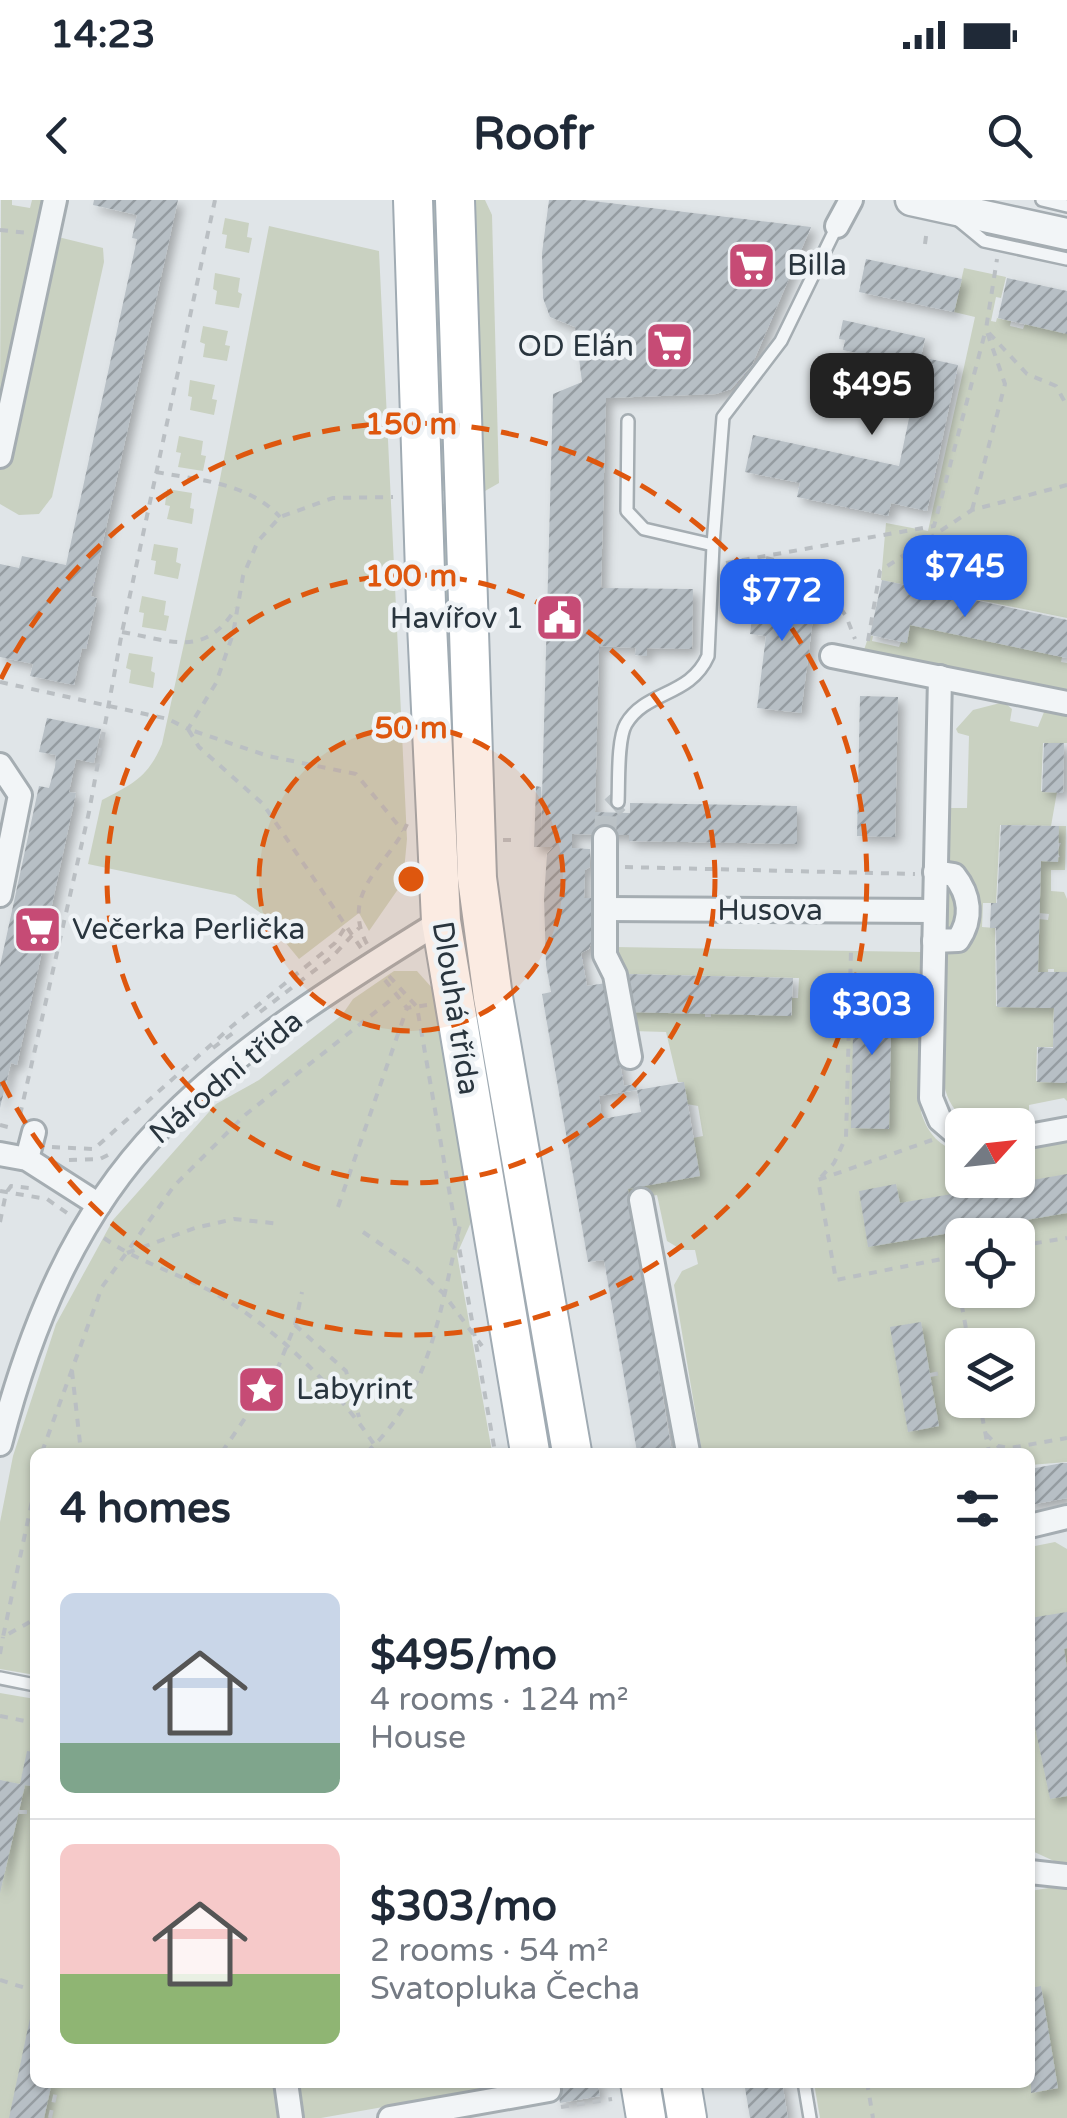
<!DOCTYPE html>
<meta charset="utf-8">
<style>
:root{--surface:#fff;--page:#f2f2f3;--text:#1f2937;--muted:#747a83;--line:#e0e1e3;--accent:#2563eb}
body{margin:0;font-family:"Varela Round",sans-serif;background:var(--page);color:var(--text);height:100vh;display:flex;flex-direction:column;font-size:38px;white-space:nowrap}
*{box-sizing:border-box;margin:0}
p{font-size:32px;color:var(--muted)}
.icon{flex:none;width:55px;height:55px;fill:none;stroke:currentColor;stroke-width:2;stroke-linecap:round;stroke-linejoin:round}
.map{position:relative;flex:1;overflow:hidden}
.panel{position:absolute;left:30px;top:1248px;width:1005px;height:640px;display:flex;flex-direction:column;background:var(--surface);border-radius:15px;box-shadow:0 2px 8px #0004}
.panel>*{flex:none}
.needle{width:65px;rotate:63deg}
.buttons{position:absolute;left:945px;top:908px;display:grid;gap:20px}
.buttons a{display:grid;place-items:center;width:90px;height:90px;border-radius:15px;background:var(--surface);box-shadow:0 2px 8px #0004;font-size:50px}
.price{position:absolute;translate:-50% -85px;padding:0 22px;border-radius:20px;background:var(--accent);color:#fff;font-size:32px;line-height:65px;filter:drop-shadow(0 2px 5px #0008)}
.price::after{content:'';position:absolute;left:50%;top:60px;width:30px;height:22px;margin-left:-15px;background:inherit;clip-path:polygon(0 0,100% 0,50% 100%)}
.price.current{background:#222;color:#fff}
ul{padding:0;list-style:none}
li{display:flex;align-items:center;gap:30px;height:250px;padding:0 30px}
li+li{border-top:2px solid var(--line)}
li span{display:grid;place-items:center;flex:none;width:280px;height:200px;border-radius:15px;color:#555}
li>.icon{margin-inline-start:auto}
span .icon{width:120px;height:120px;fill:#fffc;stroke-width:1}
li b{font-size:42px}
h2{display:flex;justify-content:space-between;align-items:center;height:120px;padding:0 30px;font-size:42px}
.status{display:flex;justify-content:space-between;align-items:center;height:70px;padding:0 50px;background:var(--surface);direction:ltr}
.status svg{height:28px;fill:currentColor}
header{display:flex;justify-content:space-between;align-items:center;height:130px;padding:0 30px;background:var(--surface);font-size:45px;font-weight:700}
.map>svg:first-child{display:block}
</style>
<div class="status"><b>14:23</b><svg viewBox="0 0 49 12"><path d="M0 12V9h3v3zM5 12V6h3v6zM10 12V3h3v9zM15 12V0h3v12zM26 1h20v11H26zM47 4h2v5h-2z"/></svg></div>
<header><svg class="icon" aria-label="back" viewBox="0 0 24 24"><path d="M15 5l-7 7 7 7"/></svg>Roofr<svg class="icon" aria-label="search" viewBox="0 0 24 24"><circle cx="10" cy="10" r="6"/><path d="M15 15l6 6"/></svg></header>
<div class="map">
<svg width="1067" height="1918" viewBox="0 0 1067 1918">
<defs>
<pattern id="building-hatch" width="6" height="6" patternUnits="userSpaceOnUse" patternTransform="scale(2.5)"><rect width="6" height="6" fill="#b7bfc5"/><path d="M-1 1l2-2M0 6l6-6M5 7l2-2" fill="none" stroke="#959ca1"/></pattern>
<filter id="shadow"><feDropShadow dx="5.5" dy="5.5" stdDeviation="5" flood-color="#0004"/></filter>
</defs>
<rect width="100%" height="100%" fill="#e0e5e8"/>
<g fill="#c9d1c1" fill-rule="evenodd">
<path d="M1,0H12V5L30,8L32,0H45L0,211Z"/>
<path d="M425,0H442L452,291H435Z"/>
<path d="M474,0H485L492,15L499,283L478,295Z"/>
<path d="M225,18L249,23L247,37L252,38L249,53L225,48L227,35L222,34Z"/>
<path d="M269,26L379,51L407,639L403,682L369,731L359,713L299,759L262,714L235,695L88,664L102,600C133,584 148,577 162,544L219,284Z"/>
<path d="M54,36L103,48L104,62L52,297L39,314L19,315L0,304V262Z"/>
<path d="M964,68L1006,77L1001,98L996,97L991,121L996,122L997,118L1011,121L1010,126L1023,129L1025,124L1067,133V418L881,380L886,323L928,331L975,117L954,112Z"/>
<path d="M215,73L240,78L238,92L242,94L239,108L215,104L217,91L213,89Z"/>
<path d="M203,126L228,131L225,145L230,146L227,161L203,157L205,144L200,142Z"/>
<path d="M190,180L215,185L212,199L217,200L214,215L190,210L192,197L188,196Z"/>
<path d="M179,236L203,241L201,255L206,256L203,271L178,267L181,253L176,252Z"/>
<path d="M167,289L192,293L190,308L194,309L192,324L167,319L170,306L165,305Z"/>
<path d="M434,304H451L462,632H450Z"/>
<path d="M154,344L178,348L176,362L181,364L178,379L154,374L156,361L151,360Z"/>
<path d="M142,396L166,401L164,415L169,416L166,431L142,427L144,413L139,412Z"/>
<path d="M909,424L1062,457L1061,462L1067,463V492L864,450L869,435L873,436L872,441L899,447L901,442H906Z"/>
<path d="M129,453L153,457L151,471L155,473L153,488L129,483L131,470L126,468Z"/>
<path d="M1004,502L1012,509L1010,521L1038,527L1046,507L1067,509V543H1043L1041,591L1057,592L1051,626L1000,625L996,703H983L982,727L995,728L996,806L1054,808L1053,847H1037L1036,881L1067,883V901L1064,898L1029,905V919L1024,924C983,931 949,925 943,878L949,608H967L969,536L958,533L956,529L973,510Z"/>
<path d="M1058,626H1066L1065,670H1051V691L1064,692L1067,699V772H1054V769H1048V772H1037L1039,719L1048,720L1049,714L1039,713L1040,661L1060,657L1057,652L1061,643H1057Z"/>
<path d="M615,747L921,752V912C928,935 940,946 962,954V980H1018V949L1067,941V1262L1030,1265V1252H702L674,1085L682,1071L698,1064L695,1050H682L667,1041L657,995L629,1000L627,989L693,938L703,936L698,906L687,904L683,882H678L666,832L632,831L625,812L705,813V817H711V813L792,815V798H798L799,778L626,774L620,780ZM962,1035H1018V1090H962ZM962,1145H1018V1200H962Z"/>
<path d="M394,771H417L433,789L472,1020L457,1054L492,1252H35V1475L0,1469V1322L13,1256L56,1124L113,1020L216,904L259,880L342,815L353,799Z"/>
<path d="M1055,1342L1067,1349V1667L1030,1650V1347Z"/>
<path d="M0,1493L35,1499V1882L518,1883L321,1918H0Z"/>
<path d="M1067,1685V1918H820L814,1883L1030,1882V1691Z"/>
</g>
<g fill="url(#building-hatch)" filter="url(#shadow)">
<path d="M94,0H178L91,396L97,398L86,449L82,448L74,485L30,476L33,464L0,457V364L19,368L22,356L66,365L137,39L132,38L137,15L93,5Z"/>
<path d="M549,0H584L811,27L752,165L731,189L716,194L606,198L601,388L693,389L692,449L647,448V456L635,455L636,448L599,446L595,612L630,613V603L797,606V644L629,641V635L572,634V648L590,649V667L585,670L584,698H592L591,743L589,749L581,753L587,786L606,783L624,886L636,884L637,890L599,896L602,919L641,912L637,890L684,882L700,976L628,989L672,1252H637L604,1060L588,1062L542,794L551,792L546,765L544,698L547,654L553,647H534L536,586L541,587V633L553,194L582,182L575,127L550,117L543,98L542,53Z"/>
<path d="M866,59L962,79L954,112L859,92Z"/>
<path d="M1007,78L1067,91V134L998,118Z"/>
<path d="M843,120L925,138L921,157L958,165L927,311L891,303L888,316L797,297L800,283L745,272L753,235L899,266L920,166L843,150L845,140L839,139Z"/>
<path d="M757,378L794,383L792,400L815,403L801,513L757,508L766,436L750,434Z"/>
<path d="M882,380L1067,420V458L910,425L907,443L870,435Z"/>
<path d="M860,496L898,497L895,637L857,636Z"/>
<path d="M47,518L101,529L94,563L76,559L69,592L76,593L41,756L17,865L11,863L0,908V766L39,586L49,588L55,567L56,555L39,552Z"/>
<path d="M1044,543H1064L1063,593L1042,592Z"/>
<path d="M1001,625L1059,626L1058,662L1041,661L1038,772H1067V883L1037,882L1038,847L1053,848L1054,808L997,807L996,728H990L991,703H997Z"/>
<path d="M625,774L793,778L791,816L625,812Z"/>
<path d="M854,788L892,789L889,929L851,928Z"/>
<path d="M1067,974V1013L868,1047L859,991L896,984L900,1003Z"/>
<path d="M921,1122L939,1226L908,1232L890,1127Z"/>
<path d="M1062,1263H1067V1298L1030,1305V1269Z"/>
<path d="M1067,1412V1448L1064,1449L1067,1468V1596L1050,1599L1034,1522L1030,1523V1418Z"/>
<path d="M27,1551L35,1552V1587L25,1585L0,1693V1580L20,1584Z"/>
<path d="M1041,1786L1058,1888L1031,1893L1030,1788Z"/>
<path d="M33,1804L35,1882H52L44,1918H9Z"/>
<path d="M557,1882H597L600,1896L560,1903Z"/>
<path d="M744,1882H782L788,1918H750Z"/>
</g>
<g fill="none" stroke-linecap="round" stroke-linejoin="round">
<path stroke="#bbc2c6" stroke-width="22" stroke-dasharray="22 11" stroke-linecap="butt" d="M605,638L606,613L618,602"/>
<defs>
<g id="service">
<path d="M1042,0L1067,6"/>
<path d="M956,18L984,41L1067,59"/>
<path d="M713,345L723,217L781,141L837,26"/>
<path d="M618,602C619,584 617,539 626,524C646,490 690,497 708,456L713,345L644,329L627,311L628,221"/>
<path d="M0,1478L35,1485"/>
<path d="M804,1882L810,1918"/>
</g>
<g id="minor">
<path d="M837,26L851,0"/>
<path d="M0,256L55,0"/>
<path d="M832,456L1067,503"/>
<path d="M940,477L931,898L940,920L962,939"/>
<path d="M0,565L20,595L0,695"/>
<path d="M605,638V755L615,775L630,857"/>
<path d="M606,709L934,711"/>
<path d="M934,741L958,740C973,718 970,695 954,675L935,672"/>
<path d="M1018,938L1067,929"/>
<path d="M0,954L27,959L99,1005"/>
<path d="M27,959L34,932"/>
<path d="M641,1000L688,1252"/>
<path d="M0,1244C30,1128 75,1016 160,928C237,847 347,779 441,721"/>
<path d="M1030,1326L1067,1317"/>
<path d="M1030,1672L1067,1676"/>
<path d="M286,1882L291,1918"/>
<path d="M390,1918L549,1890"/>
</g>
<path id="tertiary" d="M911,0L1067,34"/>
<g id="primary">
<path d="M413,0L426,403L441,721L530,1252"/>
<path d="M455,0L477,678L493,797L572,1252"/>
<path d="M640,1882L646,1918"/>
<path d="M681,1882L687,1918"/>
</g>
</defs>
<use href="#service" stroke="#a5adb2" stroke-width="16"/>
<use href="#minor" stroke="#a5adb2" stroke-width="28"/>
<use href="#tertiary" stroke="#a5adb2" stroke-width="35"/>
<use href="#primary" stroke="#a0abb3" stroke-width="42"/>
<g stroke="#babfc3" stroke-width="4" stroke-dasharray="8 8" stroke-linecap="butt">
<path d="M0,30L28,33"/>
<path d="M925,44L927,29"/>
<path d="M989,133L1027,174L1056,186L1067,206"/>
<path d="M156,272C199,280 249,283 280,317"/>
<path d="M972,310L1005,184L986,129L997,59"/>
<path d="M766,358L813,369L846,416L855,439"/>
<path d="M726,363L934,326L986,129"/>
<path d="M122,432C172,441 205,458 236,408"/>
<path d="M868,441L880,371L972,310L1067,285"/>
<path d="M0,482L168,519L188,529L216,483L233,434L243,376L258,341L280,317L333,298L393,297"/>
<path d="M503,640H514"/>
<path d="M625,667L915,674"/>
<path d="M367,744C339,692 389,664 407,624"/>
<path d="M361,748L263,604L199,547L188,529L268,556L356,574L403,631"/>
<path d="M389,776L417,807L495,1252"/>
<path d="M385,780L407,808L427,805"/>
<path d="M260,812L332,757L359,728"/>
<path d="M213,848L233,833"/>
<path d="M20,915L89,612L122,432L215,0"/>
<path d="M0,925L12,928"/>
<path d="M932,940L818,980L836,1080L962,1055"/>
<path d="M52,947L94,949L231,827L335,743L346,726"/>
<path d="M69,960L100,959L108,955"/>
<path d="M821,977L834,963L846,937L851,751"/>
<path d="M0,991L47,999L67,1013"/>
<path d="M338,1007L407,808"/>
<path d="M0,1022L6,993L11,986L29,988"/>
<path d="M363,1032L416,1068L443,1093L482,1146"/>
<path d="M104,1038C138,1062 178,1073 214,1093C276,1127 342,1193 379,1252"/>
<path d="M1018,1046L1067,1038"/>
<path d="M127,1053L195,1028L234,1019L281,1024"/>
<path d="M953,1057L969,1145"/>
<path d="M295,1125L346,1171L359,1217"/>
<path d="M277,1170L295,1125L302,1092"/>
<path d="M72,1171L81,1252"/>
<path d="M930,1175L962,1169"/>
<path d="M979,1200L989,1252"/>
<path d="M986,1234L998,1246L1010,1248L1067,1238"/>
<path d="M42,1252L102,1087L174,986L245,915L397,795"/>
<path d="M222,1252L252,1208"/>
<path d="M367,1252C431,1194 441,1105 460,1025"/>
<path d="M35,1287L3,1437L35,1419"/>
<path d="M0,1454L3,1437"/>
<path d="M0,1516L35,1523"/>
<path d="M19,1612H35"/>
<path d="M0,1780L35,1791"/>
<path d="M867,1882L873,1918"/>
<path d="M561,1907L612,1899"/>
<path d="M50,1918L58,1882"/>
</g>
<use href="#service" stroke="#f2f5f7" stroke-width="11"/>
<use href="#minor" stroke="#f2f5f7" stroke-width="22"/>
<use href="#tertiary" stroke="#f2f5f7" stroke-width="30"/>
<use href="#primary" stroke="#fff" stroke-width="38"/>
</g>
<circle cx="411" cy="679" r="152" fill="#de570e" fill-opacity=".12"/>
<g fill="none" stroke="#de570e" stroke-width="5" stroke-dasharray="18 12">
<circle cx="411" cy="679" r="152"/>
<circle cx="411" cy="679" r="304"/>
<path d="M1 479A456 456 0 1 1 1 879"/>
</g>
<defs>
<symbol id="supermarket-square" viewBox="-11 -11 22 22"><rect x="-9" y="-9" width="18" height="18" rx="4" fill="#c64b75" stroke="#eff3f6"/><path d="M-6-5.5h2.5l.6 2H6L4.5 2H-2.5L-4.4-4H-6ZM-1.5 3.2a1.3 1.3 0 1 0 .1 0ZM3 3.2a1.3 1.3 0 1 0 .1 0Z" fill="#fff"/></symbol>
<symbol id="civic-square" viewBox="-11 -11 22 22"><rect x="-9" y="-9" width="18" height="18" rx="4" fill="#c64b75" stroke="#eff3f6"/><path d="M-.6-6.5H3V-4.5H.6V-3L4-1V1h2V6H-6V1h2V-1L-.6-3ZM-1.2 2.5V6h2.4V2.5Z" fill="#fff"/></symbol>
<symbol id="sight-square" viewBox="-11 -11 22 22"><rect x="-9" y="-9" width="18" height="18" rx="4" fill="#c64b75" stroke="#eff3f6"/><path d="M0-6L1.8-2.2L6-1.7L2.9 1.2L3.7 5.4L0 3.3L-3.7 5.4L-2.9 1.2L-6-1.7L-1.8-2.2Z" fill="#fff"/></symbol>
</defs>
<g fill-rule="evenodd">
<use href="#supermarket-square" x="724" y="38" width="55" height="55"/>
<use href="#supermarket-square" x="642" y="118" width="55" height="55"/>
<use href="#civic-square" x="532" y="390" width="55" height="55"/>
<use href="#supermarket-square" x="10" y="702" width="55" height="55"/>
<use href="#sight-square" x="234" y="1162" width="55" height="55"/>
</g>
<g text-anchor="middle" stroke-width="9" stroke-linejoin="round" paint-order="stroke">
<g font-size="30" fill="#29353e" stroke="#eff3f6" text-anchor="start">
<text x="787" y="75">Billa</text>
<text x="634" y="156" text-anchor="end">OD Elán</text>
<text x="524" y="428" text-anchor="end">Havířov 1</text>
<text x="72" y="739">Večerka Perlička</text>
<text x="296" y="1199">Labyrint</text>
</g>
<g font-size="30" fill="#29353e" stroke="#eff3f6">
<text x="770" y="720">Husova</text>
<text transform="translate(456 808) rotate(81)" y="10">Dlouhá třída</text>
<text transform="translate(226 877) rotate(-40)" y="10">Národní třída</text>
</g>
</g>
<circle cx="411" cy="679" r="15" fill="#de570e" stroke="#eff3f6" stroke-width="5"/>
<g font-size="30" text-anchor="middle" font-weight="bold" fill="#de570e" stroke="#eff3f6" stroke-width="9" stroke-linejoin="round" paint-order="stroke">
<text x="411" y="234">150 m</text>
<text x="411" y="386">100 m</text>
<text x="411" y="538">50 m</text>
</g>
</svg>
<div class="buttons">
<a><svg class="needle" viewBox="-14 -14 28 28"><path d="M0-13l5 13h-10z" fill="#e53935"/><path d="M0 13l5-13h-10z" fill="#747a83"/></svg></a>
<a><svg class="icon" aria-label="locate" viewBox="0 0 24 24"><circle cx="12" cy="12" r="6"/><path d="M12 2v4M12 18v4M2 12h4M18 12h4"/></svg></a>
<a><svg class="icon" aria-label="layers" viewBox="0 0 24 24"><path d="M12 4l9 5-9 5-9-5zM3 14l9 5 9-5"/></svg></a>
</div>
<b class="price current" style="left:872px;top:238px">$495</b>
<b class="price" style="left:965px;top:420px">$745</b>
<b class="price" style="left:782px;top:444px">$772</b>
<b class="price" style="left:872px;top:858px">$303</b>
<section class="panel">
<h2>4 homes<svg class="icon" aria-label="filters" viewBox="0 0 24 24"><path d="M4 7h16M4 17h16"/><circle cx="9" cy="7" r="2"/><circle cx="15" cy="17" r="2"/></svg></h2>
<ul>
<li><span style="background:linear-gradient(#c9d6e8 75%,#7fa58c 0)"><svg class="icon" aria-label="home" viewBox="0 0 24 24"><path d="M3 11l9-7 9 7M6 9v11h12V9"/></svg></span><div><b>$495/mo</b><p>4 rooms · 124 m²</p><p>House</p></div></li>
<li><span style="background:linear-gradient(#f6c9c9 65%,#8fb573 0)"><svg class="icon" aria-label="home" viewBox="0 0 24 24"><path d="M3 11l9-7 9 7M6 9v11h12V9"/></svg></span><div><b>$303/mo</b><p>2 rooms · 54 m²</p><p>Svatopluka Čecha</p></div></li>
</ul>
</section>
</div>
